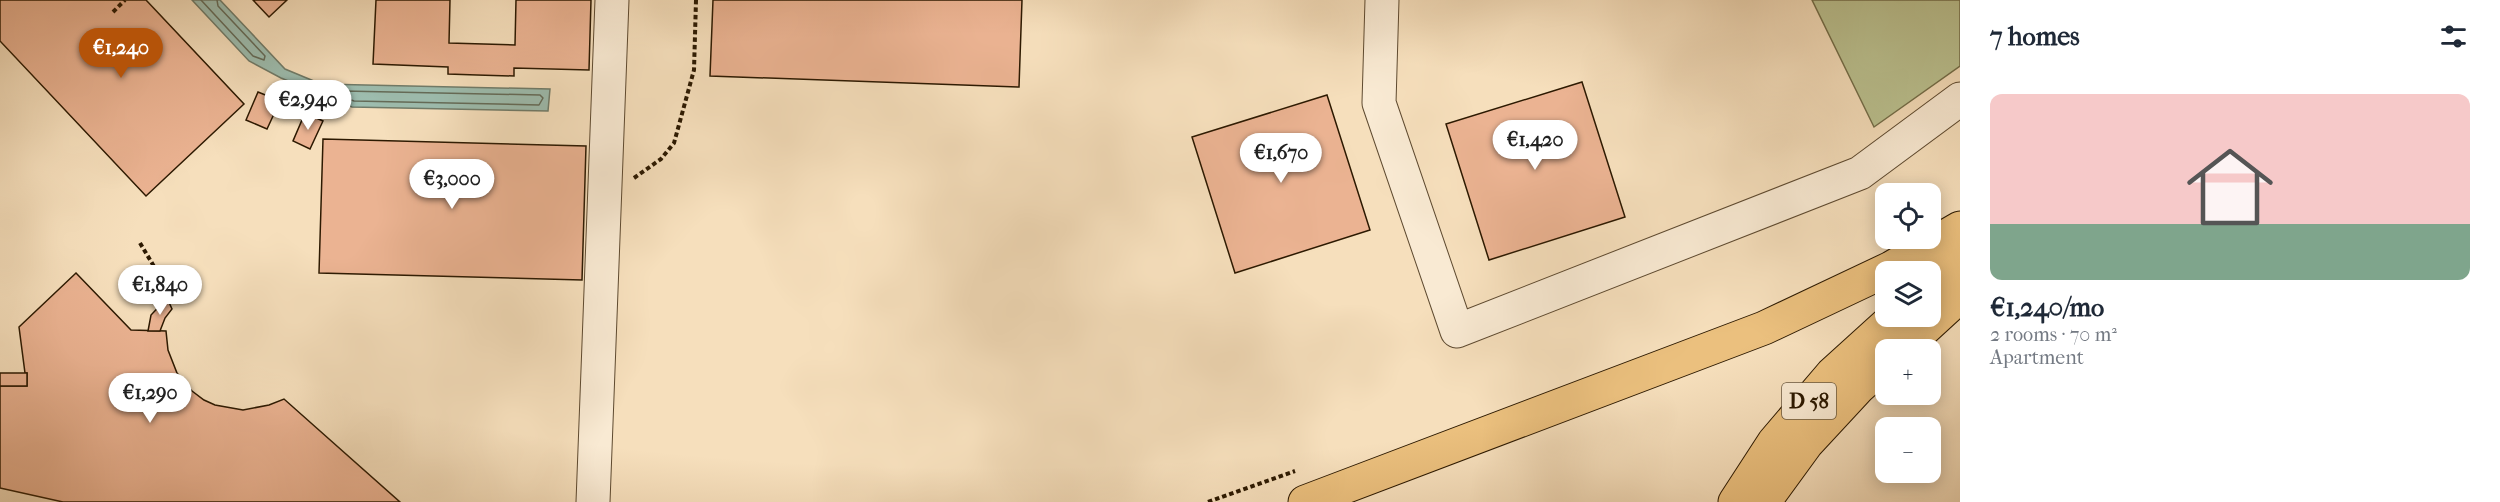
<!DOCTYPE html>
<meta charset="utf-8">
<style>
:root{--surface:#fff;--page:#f2f2f3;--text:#1f2937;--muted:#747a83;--accent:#b45309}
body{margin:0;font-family:"IM FELL French Canon",serif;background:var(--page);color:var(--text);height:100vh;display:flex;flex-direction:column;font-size:22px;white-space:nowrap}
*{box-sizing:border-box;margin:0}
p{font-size:20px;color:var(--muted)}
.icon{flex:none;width:33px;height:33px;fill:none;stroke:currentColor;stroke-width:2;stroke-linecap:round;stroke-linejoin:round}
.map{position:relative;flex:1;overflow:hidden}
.drawer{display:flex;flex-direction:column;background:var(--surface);width:540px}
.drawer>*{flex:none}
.controls{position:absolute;left:1875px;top:183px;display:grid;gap:12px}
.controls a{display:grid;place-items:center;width:66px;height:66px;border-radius:12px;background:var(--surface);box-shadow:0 3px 15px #0003;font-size:30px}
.price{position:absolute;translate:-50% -51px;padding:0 14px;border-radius:21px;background:#fff;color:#222;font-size:20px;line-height:39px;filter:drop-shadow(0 2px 3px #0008)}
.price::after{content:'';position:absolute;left:50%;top:36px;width:18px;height:14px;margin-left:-9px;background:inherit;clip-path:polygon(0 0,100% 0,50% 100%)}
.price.active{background:var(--accent);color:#fff}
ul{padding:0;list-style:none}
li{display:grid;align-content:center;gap:12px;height:318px;padding:0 30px}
li span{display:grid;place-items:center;height:186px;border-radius:12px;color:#555}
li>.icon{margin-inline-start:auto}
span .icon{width:108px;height:108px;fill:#fffc;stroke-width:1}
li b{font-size:26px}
h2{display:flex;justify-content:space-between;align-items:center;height:72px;padding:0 30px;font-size:26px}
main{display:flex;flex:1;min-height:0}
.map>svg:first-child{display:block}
</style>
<main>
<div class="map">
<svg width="1960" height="502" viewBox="0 0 1960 502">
<rect width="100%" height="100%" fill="#f6dfbc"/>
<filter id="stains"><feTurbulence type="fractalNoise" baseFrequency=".00333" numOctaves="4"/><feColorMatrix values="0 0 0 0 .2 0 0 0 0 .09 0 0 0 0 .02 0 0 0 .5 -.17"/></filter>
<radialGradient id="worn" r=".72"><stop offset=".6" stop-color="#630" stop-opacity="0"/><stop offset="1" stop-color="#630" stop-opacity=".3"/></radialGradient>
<path fill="#bbc291" stroke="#746e49" stroke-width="1.5" d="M1812,0H1960V66L1874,127Z"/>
<path fill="#9dbdaf" stroke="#707b69" stroke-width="1.5" d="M192,0H220L285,69L321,84L550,89L548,111L352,107L281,78L249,61Z"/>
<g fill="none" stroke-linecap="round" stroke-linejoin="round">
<g stroke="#646b58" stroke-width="1.5">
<path d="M201,0L253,56L264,60L265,56L218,6L217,0"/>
<path d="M344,91L540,95L543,98L539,105L354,101L341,96V93Z"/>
</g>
</g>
<g fill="#ebb392" stroke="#2c1901" stroke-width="1.5">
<path d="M0,0H146L244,104L146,196L0,41Z"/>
<path d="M253,0H287L269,17Z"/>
<path d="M376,0H450L449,43L515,45L516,0H591L589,70L514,68V76L477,75L448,74V67L373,64Z"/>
<path d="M713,0H1022L1019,87L710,76Z"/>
<path d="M1582,82L1625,217L1489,260L1446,124Z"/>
<path d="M258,92L280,101L267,129L246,120Z"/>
<path d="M1327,95L1370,230L1235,273L1192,137Z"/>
<path d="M305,113L323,121L310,149L293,141Z"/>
<path d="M323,139L586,146L582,280L319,273Z"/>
<path d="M76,273L131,330L166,331L168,350L177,373L192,391L204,400L215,405L243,410L269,405L284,399L400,502H63L0,488V386H27V373H25L19,327Z"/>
<path d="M167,298L172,309L165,318L160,331H148L151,315Z"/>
<rect x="0" y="373" width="27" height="13"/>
</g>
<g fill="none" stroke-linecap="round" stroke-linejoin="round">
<defs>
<g id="minor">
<path d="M1382,0L1379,103L1457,331L1860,173L1960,99"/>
<path d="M593,502L612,0"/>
</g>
<g id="major">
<path d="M1930,285L1960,261"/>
<path d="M1901,350L1960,296"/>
<path d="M1735,502L1774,442L1832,374L1896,316"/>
<path d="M1764,502L1807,443L1858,388L1886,363"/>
</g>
<path id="highway" d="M1305,502L1764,328L1891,268L1960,228"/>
</defs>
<use href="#minor" stroke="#5e4a30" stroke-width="35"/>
<use href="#major" stroke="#2c1901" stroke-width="35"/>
<use href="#highway" stroke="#2c1901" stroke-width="35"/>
<g stroke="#2c1901" stroke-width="4" stroke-dasharray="4.5 3" stroke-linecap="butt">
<path d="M113,12L125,0"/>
<path d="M634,178L661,159L674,143L694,70L696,0"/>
<path d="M140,243L174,300"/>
<path d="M1208,502L1295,471"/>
</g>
<use href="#minor" stroke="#f9ead3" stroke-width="33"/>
<use href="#major" stroke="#ebc07e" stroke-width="33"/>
<use href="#highway" stroke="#ebc07e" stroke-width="33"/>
</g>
<g text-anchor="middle" stroke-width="4.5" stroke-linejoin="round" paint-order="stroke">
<rect fill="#f9ead3" stroke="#6a5840" stroke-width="1.5" x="1782" y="383" width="54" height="36" rx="4.5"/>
<g font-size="21" font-weight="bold" fill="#2c1901">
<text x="1809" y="408">D 58</text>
</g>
</g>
<rect width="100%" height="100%" filter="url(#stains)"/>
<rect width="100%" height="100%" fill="url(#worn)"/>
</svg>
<div class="controls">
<a><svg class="icon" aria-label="locate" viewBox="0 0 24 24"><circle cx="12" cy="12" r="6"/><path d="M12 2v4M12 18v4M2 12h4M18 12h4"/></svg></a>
<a><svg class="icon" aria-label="layers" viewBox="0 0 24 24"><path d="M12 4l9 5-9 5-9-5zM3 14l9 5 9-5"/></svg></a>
<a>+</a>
<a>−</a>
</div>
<b class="price active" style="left:121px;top:79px">€1,240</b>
<b class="price" style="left:308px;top:131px">€2,940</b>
<b class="price" style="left:1535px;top:171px">€1,420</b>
<b class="price" style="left:1281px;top:184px">€1,670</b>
<b class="price" style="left:452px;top:210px">€3,000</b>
<b class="price" style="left:160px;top:316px">€1,840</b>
<b class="price" style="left:150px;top:424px">€1,290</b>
</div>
<section class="drawer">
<h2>7 homes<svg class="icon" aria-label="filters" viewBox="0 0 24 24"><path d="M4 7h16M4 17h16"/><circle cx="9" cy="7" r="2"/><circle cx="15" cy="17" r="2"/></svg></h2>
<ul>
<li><span style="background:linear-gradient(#f6c9c9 70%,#7fa58c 0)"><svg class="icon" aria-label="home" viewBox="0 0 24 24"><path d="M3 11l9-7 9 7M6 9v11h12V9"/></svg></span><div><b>€1,240/mo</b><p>2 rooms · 70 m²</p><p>Apartment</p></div></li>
</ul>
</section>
</main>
